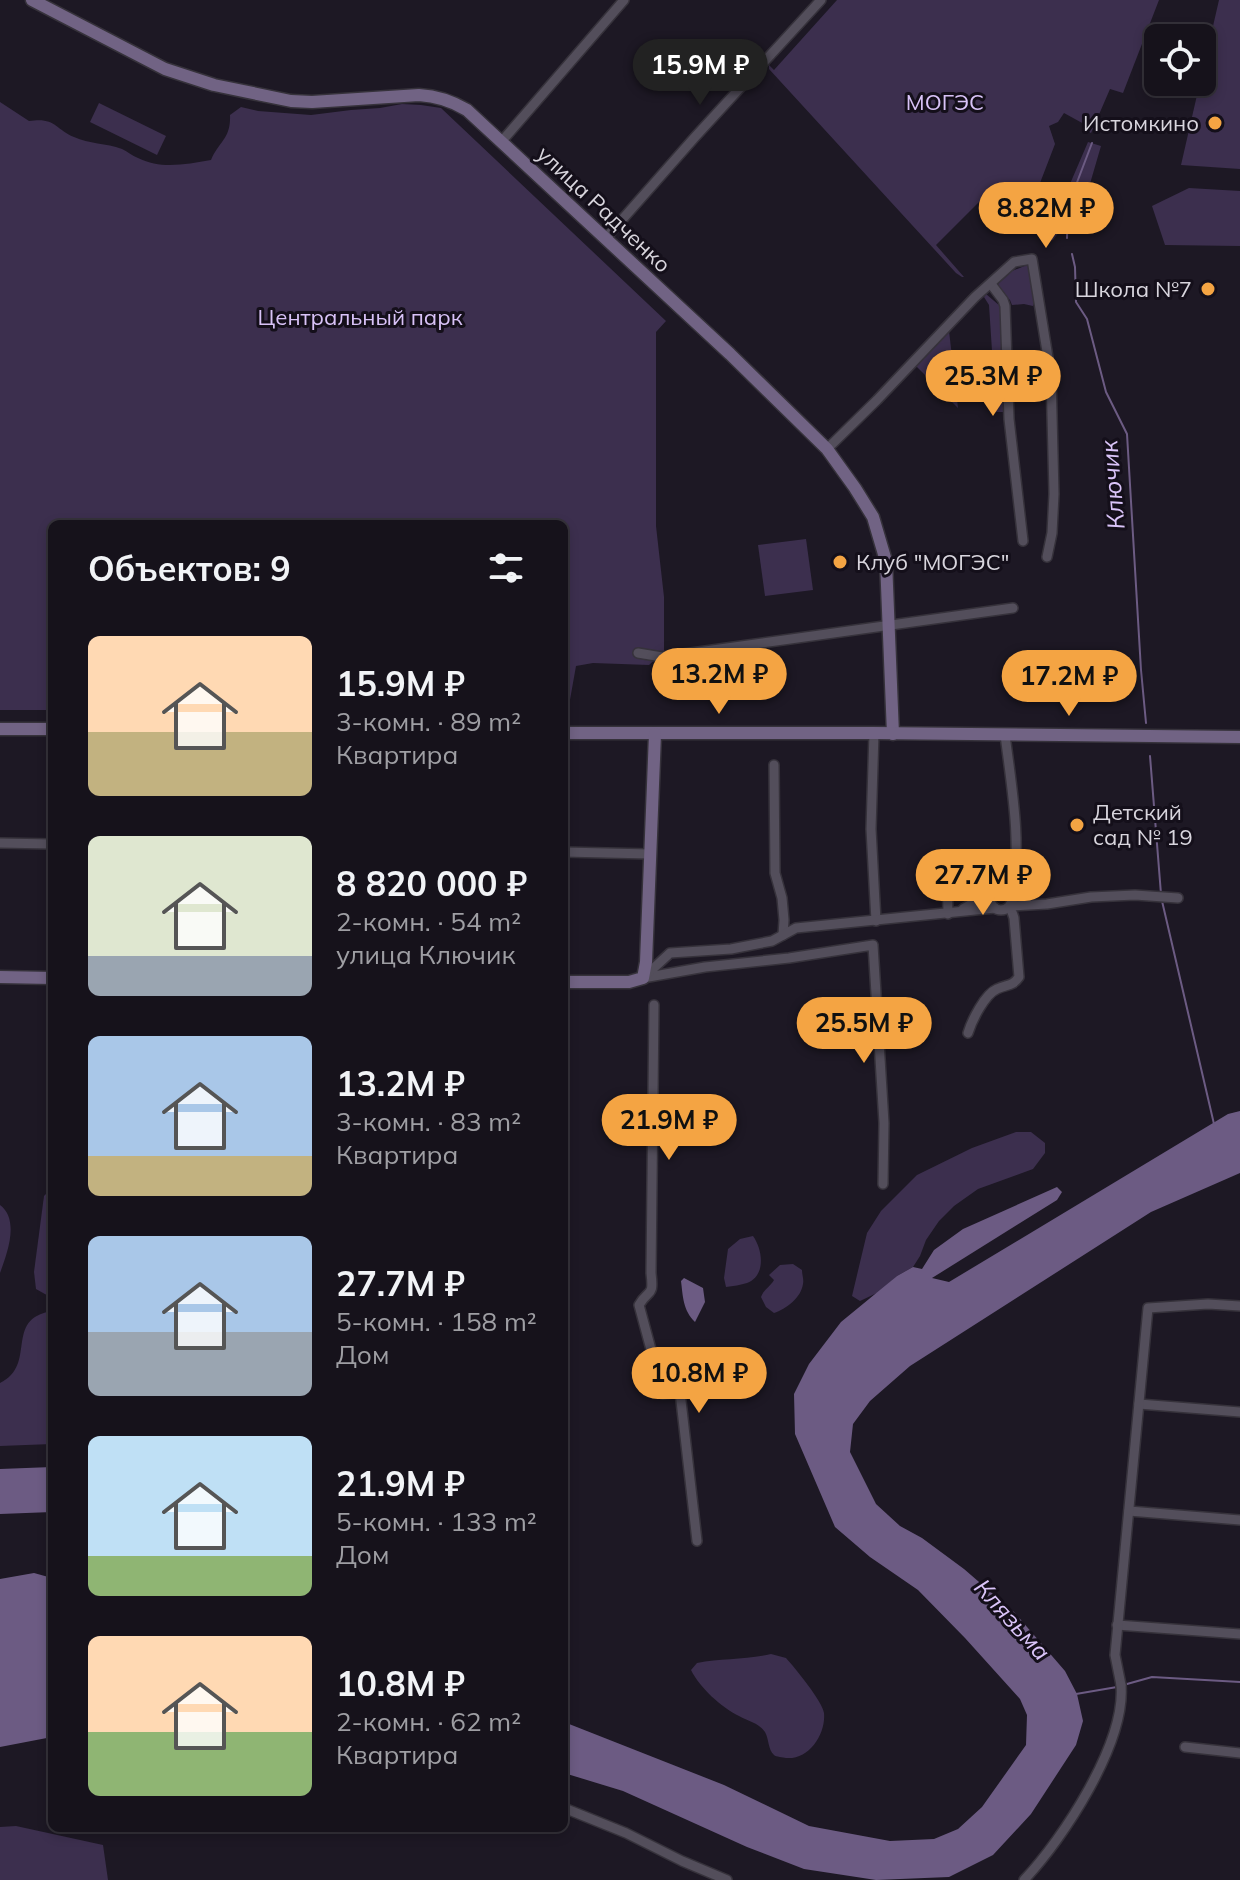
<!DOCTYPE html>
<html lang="ru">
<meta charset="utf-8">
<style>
:root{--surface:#16121b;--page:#1f1b24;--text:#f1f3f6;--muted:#9e9ea3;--line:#35323a;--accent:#f4a443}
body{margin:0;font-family:Mulish,sans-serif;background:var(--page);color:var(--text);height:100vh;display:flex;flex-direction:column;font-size:30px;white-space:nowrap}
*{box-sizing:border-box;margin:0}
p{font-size:26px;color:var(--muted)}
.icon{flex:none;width:44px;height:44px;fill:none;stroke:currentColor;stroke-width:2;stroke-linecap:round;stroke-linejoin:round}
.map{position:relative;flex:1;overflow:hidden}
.side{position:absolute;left:48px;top:520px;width:520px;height:1312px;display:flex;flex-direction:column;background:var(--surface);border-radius:12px;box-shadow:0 4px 12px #0003,0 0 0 2px var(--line)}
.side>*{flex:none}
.fabs{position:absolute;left:1144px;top:24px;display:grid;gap:16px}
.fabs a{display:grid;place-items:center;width:72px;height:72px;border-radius:12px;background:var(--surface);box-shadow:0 4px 12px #0003,0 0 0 2px var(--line);font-size:40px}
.price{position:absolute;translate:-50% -68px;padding:0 18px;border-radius:28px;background:var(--accent);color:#111;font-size:26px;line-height:52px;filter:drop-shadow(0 2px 4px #0008)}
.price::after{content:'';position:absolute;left:50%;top:48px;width:24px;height:18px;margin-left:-12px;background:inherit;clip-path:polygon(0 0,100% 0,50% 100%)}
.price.selected{background:#222;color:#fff}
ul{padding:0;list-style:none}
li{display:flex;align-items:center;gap:24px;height:200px;padding:0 40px}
li span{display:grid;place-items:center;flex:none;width:224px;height:160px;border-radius:12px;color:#555}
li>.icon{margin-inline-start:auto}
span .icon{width:96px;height:96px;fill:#fffc;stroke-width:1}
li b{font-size:34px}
h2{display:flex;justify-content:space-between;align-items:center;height:96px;padding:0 40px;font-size:34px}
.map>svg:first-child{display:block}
</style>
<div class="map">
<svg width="1240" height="1880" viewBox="0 0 1240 1880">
<rect width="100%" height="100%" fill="#1d1824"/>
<g fill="#3c2f4e">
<path d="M837,0H1159L1123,93L1110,89L1091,133L1084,129V124L1064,113L1058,122L1049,126L1055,144L1035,196L1026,193L1017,215L1007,210L1012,203L1000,194L995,201L990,203L984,197L936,245L964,277H962L956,273L769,69V65L774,70Z"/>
<path d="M1219,0H1240V169L1181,165L1200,82H1202V74Z"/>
<path d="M0,102L29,121C55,117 54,128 74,137C89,144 106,143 122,149C127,151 132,156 138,158C162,170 186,164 211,160C219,141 231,139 230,115L241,107L258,111L311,115L351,110L380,108L402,104L421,105L441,108L666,321L656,332V526L664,597V651L649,665L593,663L576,666L568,711H564V524H52V710H0Z"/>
<path d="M99,103L166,136L157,155L90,122Z"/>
<path d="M1088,142L1101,146L1087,194L1077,199L1076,209L1077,211L1072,215L1053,240L1045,242Z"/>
<path d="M1189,188L1240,191V246L1165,245L1152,206Z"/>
<path d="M1027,265L1029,267L1035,300L1033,306L1024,304L1012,305L1010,300L996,286L1012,271Z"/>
<path d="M986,294L1000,306L1006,412H996L989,305L984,297Z"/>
<path d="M949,331L958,408L915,365Z"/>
<path d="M806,539L813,590L765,596L758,545Z"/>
<path d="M1016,1132H1031L1045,1143V1153L1033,1169L978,1189L954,1206L939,1221L926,1240L920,1256L913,1267L897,1276L879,1292L860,1301L852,1296L867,1233L881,1211L917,1175L972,1148Z"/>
<path d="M52,1188V1298L36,1289L34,1272L44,1196Z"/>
<path d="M0,1205C20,1220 7,1254 0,1273Z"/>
<path d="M753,1236C763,1250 766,1276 747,1283C741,1285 733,1286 726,1287L724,1278L728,1249L740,1239Z"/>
<path d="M793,1264L802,1270C802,1275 804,1279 803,1284C801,1298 786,1309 774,1313L766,1307L761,1297C764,1289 770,1287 774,1280L769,1275L780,1265Z"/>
<path d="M52,1311V1444L0,1446V1383C38,1365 3,1319 52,1311Z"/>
<path d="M771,1654L786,1658C795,1668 823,1702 824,1713C826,1734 809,1760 786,1758C783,1757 776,1757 774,1755C768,1750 769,1739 765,1732C759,1723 748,1721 739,1716C721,1707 700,1688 691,1670L697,1663C721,1658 746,1660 771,1654Z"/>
<path d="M16,1826L103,1845L108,1880H0V1827Z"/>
</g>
<g fill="#6c5b83">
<path d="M1240,1111V1173L1151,1212L910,1366L870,1401L853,1424L850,1452L876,1504L900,1526L922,1538L964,1569L1015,1613L1065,1671L1077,1694L1083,1721L1076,1745L1031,1814L993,1855L949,1877L876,1880L804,1869L747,1847L623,1791L564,1773V1722L724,1785L809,1826L890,1841L934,1839L958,1829L982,1807L1026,1745L1027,1715L1020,1699L965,1638L918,1590L870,1557L835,1527L795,1434L794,1394L809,1364L841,1322L897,1276L913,1267L922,1269L934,1250L963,1229L1057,1187L1062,1192L1057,1200L932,1278L949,1282L1228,1114Z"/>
<path d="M684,1278L703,1288L705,1302L695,1322C683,1310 683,1297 681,1281Z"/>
<path d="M52,1467V1512L0,1514V1469Z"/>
<path d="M34,1573L52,1578V1737L0,1747V1579Z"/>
</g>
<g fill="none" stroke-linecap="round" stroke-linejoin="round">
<g stroke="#6c5b83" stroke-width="2">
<path d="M1067,238L1068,206L1092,143"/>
<path d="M1072,254L1075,267L1076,302L1087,319L1106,392L1127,434L1141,670L1146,723"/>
<path d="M1150,756L1161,894"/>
<path d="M1162,901L1214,1124"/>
<path d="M1127,1684L1152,1677L1240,1682"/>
<path d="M1076,1694L1117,1687"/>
</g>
<defs>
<g id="street">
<path d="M502,141L624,0"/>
<path d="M605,239L695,137L821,0"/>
<path d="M991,284L1003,300L1005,306L1009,419L1023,541"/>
<path d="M827,449L877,400L975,297L1014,262L1032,259L1051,376L1054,494L1052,533L1047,557"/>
<path d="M638,653L662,657L1013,608"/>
<path d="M874,733L871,829L876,921"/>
<path d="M1005,735C1012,789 1022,845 1012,899"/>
<path d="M774,765L775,873L782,898L784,920L783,935"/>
<path d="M0,843L52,844"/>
<path d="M564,852L650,854"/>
<path d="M947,868L948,914"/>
<circle cx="1001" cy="899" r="11"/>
<path d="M963,909L993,892"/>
<path d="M643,978L705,967L789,958L873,945L884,1123L883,1184"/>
<path d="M643,978L670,953L731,949L772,941L796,928L995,908"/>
<path d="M654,1005L651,1273C654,1298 649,1288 639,1305L663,1394L680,1392L697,1541"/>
<path d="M968,1033C972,1020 985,994 997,989C1007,984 1012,987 1019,977L1014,918L1010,906L1047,904L1091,897L1135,895L1178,898"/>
<path d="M1139,1404L1240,1412"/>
<path d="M1129,1511L1240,1520"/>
<path d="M1117,1625L1240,1634"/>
<path d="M1121,1685L1115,1655L1148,1308L1208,1304L1240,1306"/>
<path d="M1185,1747L1240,1753"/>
<path d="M564,1808L626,1833L682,1861L727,1880"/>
<path d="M1024,1880C1063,1839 1126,1743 1121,1685"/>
</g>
<g id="secondary">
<path d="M32,0L165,69L214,85L291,101L312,102L419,95C437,96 452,101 467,110L730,354L827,449L855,488L873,517L886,561L893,734"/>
<path d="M0,729H52"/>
<path d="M564,733H874L1240,737"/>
<path d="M0,977L52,978"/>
<path d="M564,982H629L643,978L646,962L655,734"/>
</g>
</defs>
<use href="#street" stroke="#36323b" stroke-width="12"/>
<use href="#secondary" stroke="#36323b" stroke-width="15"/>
<use href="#street" stroke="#534e5b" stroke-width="9"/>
<use href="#secondary" stroke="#716384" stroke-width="12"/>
</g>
<g fill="#f4a443" stroke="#140f1a" stroke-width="3">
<circle cx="1215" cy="123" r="8"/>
<circle cx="1208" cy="289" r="8"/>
<circle cx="840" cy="562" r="8"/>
<circle cx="1077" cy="825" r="8"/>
</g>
<g text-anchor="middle" stroke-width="6" stroke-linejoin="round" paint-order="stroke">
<g font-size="22" fill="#d8c2f7" stroke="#140f1a">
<text x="945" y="110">МОГЭС</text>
<text x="360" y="325">Центральный парк</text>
</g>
<g font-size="22" fill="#d8d5dd" stroke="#140f1a" text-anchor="end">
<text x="1199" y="131">Истомкино</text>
<text x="1192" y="297">Школа №7</text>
<text x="856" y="570" text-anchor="start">Клуб "МОГЭС"</text>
<text x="1093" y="820" text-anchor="start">Детский<tspan x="1093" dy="25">сад № 19</tspan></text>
</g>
<g font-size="22" fill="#d8d5dd" stroke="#140f1a">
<text transform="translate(604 209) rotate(43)" y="8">улица Радченко</text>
</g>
<g font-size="24" font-style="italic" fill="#dac4f9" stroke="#140f1a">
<text transform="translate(1113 485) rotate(-95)" y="8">Ключик</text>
<text transform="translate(1012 1620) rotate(48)" y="8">Клязьма</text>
</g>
</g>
</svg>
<div class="fabs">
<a><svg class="icon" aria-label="locate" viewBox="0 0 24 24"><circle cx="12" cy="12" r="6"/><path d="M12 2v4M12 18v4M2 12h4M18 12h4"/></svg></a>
</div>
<b class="price selected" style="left:700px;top:107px">15.9M ₽</b>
<b class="price" style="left:1046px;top:250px">8.82M ₽</b>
<b class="price" style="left:993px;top:418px">25.3M ₽</b>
<b class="price" style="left:719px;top:716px">13.2M ₽</b>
<b class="price" style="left:1069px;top:718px">17.2M ₽</b>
<b class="price" style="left:983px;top:917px">27.7M ₽</b>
<b class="price" style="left:864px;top:1065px">25.5M ₽</b>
<b class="price" style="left:669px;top:1162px">21.9M ₽</b>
<b class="price" style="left:699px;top:1415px">10.8M ₽</b>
<section class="side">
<h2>Объектов: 9<svg class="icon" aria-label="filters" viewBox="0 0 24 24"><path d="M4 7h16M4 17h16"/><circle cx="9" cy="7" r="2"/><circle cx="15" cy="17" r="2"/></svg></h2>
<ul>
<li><span style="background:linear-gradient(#ffd9b3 60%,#c2b280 0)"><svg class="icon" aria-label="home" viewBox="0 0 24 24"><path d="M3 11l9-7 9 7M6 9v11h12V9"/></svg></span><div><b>15.9M ₽</b><p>3-комн. · 89 m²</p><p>Квартира</p></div></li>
<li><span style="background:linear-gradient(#dfe7d0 75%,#9aa5b1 0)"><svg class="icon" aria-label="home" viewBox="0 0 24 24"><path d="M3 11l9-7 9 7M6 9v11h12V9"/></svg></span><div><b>8 820 000 ₽</b><p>2-комн. · 54 m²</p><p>улица Ключик</p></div></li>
<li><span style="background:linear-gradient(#a9c7e8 75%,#c2b280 0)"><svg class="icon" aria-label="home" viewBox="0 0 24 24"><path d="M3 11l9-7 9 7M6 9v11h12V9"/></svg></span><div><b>13.2M ₽</b><p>3-комн. · 83 m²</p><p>Квартира</p></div></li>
<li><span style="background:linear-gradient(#a9c7e8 60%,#9aa5b1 0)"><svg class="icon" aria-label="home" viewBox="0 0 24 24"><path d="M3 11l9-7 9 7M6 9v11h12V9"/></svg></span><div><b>27.7M ₽</b><p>5-комн. · 158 m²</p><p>Дом</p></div></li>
<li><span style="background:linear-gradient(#bfe0f5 75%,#8fb573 0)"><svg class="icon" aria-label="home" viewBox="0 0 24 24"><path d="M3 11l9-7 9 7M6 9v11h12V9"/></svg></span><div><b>21.9M ₽</b><p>5-комн. · 133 m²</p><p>Дом</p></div></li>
<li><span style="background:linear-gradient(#ffd9b3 60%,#8fb573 0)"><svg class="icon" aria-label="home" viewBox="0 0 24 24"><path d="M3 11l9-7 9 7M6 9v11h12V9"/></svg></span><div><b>10.8M ₽</b><p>2-комн. · 62 m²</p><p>Квартира</p></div></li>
</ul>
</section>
</div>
